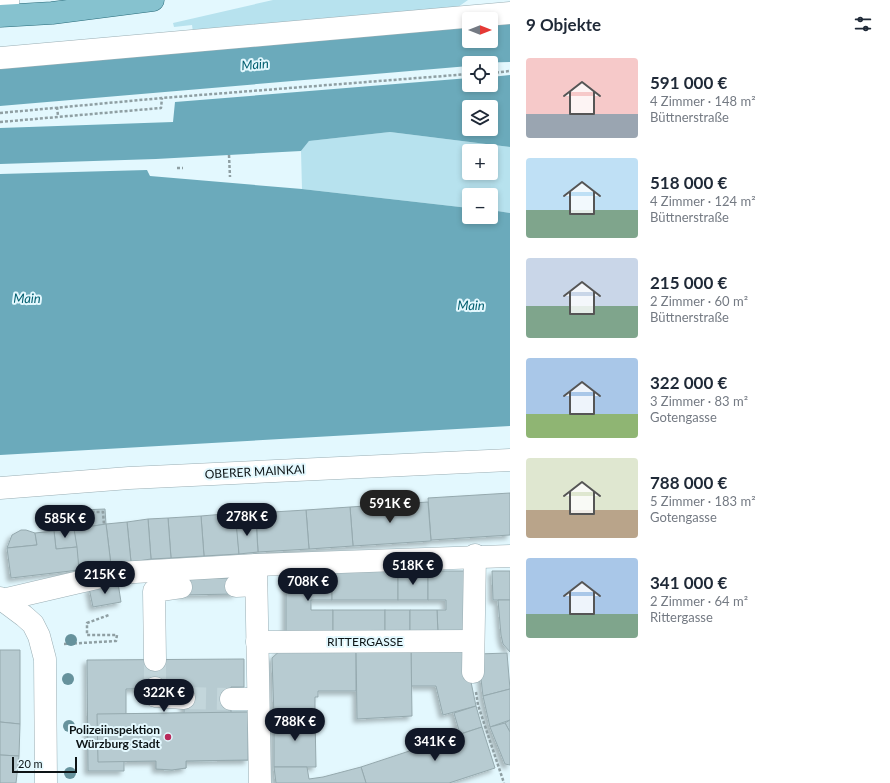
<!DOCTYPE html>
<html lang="de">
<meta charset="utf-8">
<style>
:root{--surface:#fff;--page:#f2f2f3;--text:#1f2937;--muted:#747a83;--accent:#111827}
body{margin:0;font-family:Lato,sans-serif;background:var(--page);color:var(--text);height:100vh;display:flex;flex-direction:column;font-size:15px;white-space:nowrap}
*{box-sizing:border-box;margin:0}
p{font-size:13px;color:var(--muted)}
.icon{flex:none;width:22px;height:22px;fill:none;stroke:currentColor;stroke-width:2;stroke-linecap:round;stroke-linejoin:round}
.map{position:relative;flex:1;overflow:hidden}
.panel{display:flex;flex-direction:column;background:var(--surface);width:380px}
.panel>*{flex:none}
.needle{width:26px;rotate:90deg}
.fabs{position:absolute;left:462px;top:12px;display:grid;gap:8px}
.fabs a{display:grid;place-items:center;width:36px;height:36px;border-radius:4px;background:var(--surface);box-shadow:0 2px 6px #0003;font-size:20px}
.scale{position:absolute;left:12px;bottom:10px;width:65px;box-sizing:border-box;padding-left:4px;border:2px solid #0d1416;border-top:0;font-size:11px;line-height:14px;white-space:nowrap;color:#0d1416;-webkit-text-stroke:3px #e3f8fe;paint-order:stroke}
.price{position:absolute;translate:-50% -34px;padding:0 9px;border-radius:14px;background:var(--accent);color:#fff;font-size:13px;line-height:26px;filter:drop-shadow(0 1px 2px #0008)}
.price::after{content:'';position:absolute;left:50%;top:24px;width:12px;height:9px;margin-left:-6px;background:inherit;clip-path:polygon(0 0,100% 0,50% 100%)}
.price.on{background:#222;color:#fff}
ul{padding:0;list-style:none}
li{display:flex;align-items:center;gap:12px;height:100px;padding:0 16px}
li span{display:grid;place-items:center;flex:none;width:112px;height:80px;border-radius:4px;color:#555}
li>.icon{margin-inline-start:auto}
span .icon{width:48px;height:48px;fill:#fffc;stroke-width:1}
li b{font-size:17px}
h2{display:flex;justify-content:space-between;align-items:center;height:48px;padding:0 16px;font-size:17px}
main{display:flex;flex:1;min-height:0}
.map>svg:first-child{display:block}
</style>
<main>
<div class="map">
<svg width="510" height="783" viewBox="0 0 510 783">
<defs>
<filter id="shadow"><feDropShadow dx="-3.5" dy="3.5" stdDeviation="2" flood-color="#0004"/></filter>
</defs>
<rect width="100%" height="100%" fill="#e3f8fe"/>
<g fill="#b7e2ee" fill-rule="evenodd">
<path d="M273,0H468L458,7L193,32L192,25L174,27L173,23Z"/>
<path d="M390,132L510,147V213L491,210V195H469V208L302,189L301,151L309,141ZM469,151H491V173H469Z"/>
</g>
<g fill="#6baabb" fill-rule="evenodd">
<path d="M510,23V62L469,63V66L0,106V66L469,26V41H491V24Z"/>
<path d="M510,75V147L390,132L309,141L301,151L156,159L0,164V128L173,122L175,102L469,78V85H491V77ZM469,107H491V129H469Z"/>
<path d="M147,170L150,176L302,189L469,208V217H491V210L510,213V426L0,455V174Z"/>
</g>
<g fill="#b7cbd1" stroke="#95a9ae" fill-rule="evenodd" filter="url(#shadow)">
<path d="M510,493V535L431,540L428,498Z"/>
<path d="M428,502L431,541L353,546L350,507Z"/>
<path d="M350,507L353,546L309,549L306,510Z"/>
<path d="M105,509L106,524L82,528L81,510Z"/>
<path d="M306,510L309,549L258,552L256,513Z"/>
<path d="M236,513L239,554L204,556L201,516Z"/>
<path d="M201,516L204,556L171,558L168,518Z"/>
<path d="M168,518L171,558L151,559L148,519Z"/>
<path d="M148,519L151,559L131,562L127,522Z"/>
<path d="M256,520L258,552L239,554L236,522Z"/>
<path d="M127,522L131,562L111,565L106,524Z"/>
<path d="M106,524L111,565L79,570L74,529Z"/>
<path d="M74,529L77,547L56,549L54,531Z"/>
<path d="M21,530H26L35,533L37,545L7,548L12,535Z"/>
<path d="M54,531L56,549L77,547L79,570L11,578L7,548L37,545L35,533Z"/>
<path d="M286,571H332V600H311V610H333V634H286Z"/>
<rect x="332" y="571" width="66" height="29"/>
<rect x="398" y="571" width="30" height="29"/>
<path d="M428,571H467V634H438L437,610H446V600H428Z"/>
<path d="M492,571H510V600H493Z"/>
<path d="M236,578V594L181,595V579Z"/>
<path d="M118,583L121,602L93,607L89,588Z"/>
<path d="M498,600H510V652L503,644L501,635Z"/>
<rect x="333" y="610" width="52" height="24"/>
<rect x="385" y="610" width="25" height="24"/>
<path d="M410,610H437L438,634H410Z"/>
<path d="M467,647L471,682L476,706L443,715L436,686H411V649Z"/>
<path d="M283,648H356V691H318V697H315V717H274L272,658Z"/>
<path d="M356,648L411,649L412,716L357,719Z"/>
<path d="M0,650H20V724L0,722Z"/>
<path d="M507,653L510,689L483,696L478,654Z"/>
<path d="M244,659V687H231V712H248V760L186,761V768L172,770L156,769V761H124V771H88L87,660ZM184,688V713L126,714V689Z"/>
<path d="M510,689V720L490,727L483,696Z"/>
<path d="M476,706L482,727L460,734L454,713Z"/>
<path d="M248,712V760L186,761V768L172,770L156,769V761L98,762L97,714Z"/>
<path d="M274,717H315L316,767H274Z"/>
<path d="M510,720V732L505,723Z"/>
<path d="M0,722L20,724L19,756L0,755Z"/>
<path d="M505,723L510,732V765L505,764L490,727Z"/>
<path d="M482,727L495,768L449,783H366L361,767Z"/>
<path d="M0,755L19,756L16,783H0Z"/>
<path d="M274,767H307L309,779L323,777L361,767L366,783H276Z"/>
</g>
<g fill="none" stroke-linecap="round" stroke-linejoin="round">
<g stroke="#c3d6db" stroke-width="22" stroke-dasharray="22 11" stroke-linecap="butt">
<path d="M155,660V688"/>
<path d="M184,698L231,699"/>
</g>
<defs>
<g id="minor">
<path d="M8,0L9,15"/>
<path d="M0,58L510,13"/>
<path d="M0,488L129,478L510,460"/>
<path d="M256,565L260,783"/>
<path d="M236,586L256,585"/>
<path d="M0,598L24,616L33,624L39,636L45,659L46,783"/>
<path d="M2,600L118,573L256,565L510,556"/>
<path d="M257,642L473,641"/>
<path d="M155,660L154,591L181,587"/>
<path d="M473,672L475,555"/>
<path d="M155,688V696L184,698"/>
<path d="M231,699H258"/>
</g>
<path id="major" d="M0,16L52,13L153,0"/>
</defs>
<use href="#minor" stroke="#9aaeb4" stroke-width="23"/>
<use href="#major" stroke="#286a79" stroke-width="23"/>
<g stroke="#8f9fa3" stroke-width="2.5" stroke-dasharray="3 2" stroke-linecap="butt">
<path d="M491,73L510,71"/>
<path d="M57,107L58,116"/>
<path d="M0,113L162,98L469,74"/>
<path d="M0,122L161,108L162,98"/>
<path d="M229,155L230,177"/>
<path d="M177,168H183"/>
<path d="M72,509L82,512H103L104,525"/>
<path d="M64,644L116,641L117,635H87V623L109,615"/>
<path d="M476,692L478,705L504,783"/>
</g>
<use href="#minor" stroke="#fff" stroke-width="22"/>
<use href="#major" stroke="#86c2cf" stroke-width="22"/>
</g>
<g fill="#66929c">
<circle cx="71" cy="640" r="6"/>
<circle cx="68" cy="679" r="6"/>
<circle cx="69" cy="726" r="6"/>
<circle cx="70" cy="773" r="6"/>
</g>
<circle fill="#b82a5b" stroke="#e3f8fe" stroke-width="1.5" cx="168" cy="737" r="4"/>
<g text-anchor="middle" stroke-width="4" stroke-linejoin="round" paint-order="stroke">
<g font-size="12" fill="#0d1416" stroke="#e3f8fe">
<text transform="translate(255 472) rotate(-3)" y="4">OBERER MAINKAI</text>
<text x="365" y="646">RITTERGASSE</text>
</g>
<g font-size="12" font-weight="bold" fill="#0d1416" stroke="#e3f8fe" text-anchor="end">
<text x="160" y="734">Polizeiinspektion<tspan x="160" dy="14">Würzburg Stadt</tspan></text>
</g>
<g font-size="13" font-style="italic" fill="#005e6f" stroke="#e3f8fe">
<text transform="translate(255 64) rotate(-5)" y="5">Main</text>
<text transform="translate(27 298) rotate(1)" y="5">Main</text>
<text transform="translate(471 305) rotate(1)" y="5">Main</text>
</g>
</g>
</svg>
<div class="fabs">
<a><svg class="needle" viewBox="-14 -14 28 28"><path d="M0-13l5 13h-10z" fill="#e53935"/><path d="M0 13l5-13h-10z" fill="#747a83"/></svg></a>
<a><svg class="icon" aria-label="locate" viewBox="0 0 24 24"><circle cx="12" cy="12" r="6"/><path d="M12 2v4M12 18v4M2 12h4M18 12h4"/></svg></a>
<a><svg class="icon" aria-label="layers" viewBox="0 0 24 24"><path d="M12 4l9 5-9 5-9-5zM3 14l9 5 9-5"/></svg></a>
<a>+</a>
<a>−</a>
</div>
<div class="scale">20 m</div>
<b class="price on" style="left:390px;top:524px">591K €</b>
<b class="price" style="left:247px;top:537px">278K €</b>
<b class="price" style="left:65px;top:539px">585K €</b>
<b class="price" style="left:413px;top:586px">518K €</b>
<b class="price" style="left:105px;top:595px">215K €</b>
<b class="price" style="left:308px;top:602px">708K €</b>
<b class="price" style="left:164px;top:713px">322K €</b>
<b class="price" style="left:295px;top:742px">788K €</b>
<b class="price" style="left:435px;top:762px">341K €</b>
</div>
<section class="panel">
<h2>9 Objekte<svg class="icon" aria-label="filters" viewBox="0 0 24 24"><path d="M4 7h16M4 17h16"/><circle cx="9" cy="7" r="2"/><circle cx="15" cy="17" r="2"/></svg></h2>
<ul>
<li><span style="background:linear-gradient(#f6c9c9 70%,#9aa5b1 0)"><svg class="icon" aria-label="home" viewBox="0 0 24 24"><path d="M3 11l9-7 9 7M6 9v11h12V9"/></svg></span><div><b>591 000 €</b><p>4 Zimmer · 148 m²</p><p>Büttnerstraße</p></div></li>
<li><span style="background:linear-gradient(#bfe0f5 65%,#7fa58c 0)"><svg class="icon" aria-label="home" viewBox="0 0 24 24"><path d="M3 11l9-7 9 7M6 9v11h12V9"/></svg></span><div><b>518 000 €</b><p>4 Zimmer · 124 m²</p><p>Büttnerstraße</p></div></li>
<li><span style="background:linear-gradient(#c9d6e8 60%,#7fa58c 0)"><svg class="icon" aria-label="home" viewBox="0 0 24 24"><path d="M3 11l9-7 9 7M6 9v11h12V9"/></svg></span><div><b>215 000 €</b><p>2 Zimmer · 60 m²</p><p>Büttnerstraße</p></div></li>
<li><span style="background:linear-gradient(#a9c7e8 70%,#8fb573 0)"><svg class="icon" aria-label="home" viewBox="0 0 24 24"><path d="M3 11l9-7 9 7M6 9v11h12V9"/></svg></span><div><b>322 000 €</b><p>3 Zimmer · 83 m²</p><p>Gotengasse</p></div></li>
<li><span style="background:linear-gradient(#dfe7d0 65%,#b9a48a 0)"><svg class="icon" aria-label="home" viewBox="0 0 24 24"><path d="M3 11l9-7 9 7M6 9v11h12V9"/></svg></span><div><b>788 000 €</b><p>5 Zimmer · 183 m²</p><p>Gotengasse</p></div></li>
<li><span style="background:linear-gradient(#a9c7e8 70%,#7fa58c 0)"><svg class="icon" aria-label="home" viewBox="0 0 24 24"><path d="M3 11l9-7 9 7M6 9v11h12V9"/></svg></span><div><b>341 000 €</b><p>2 Zimmer · 64 m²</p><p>Rittergasse</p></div></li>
</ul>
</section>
</main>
